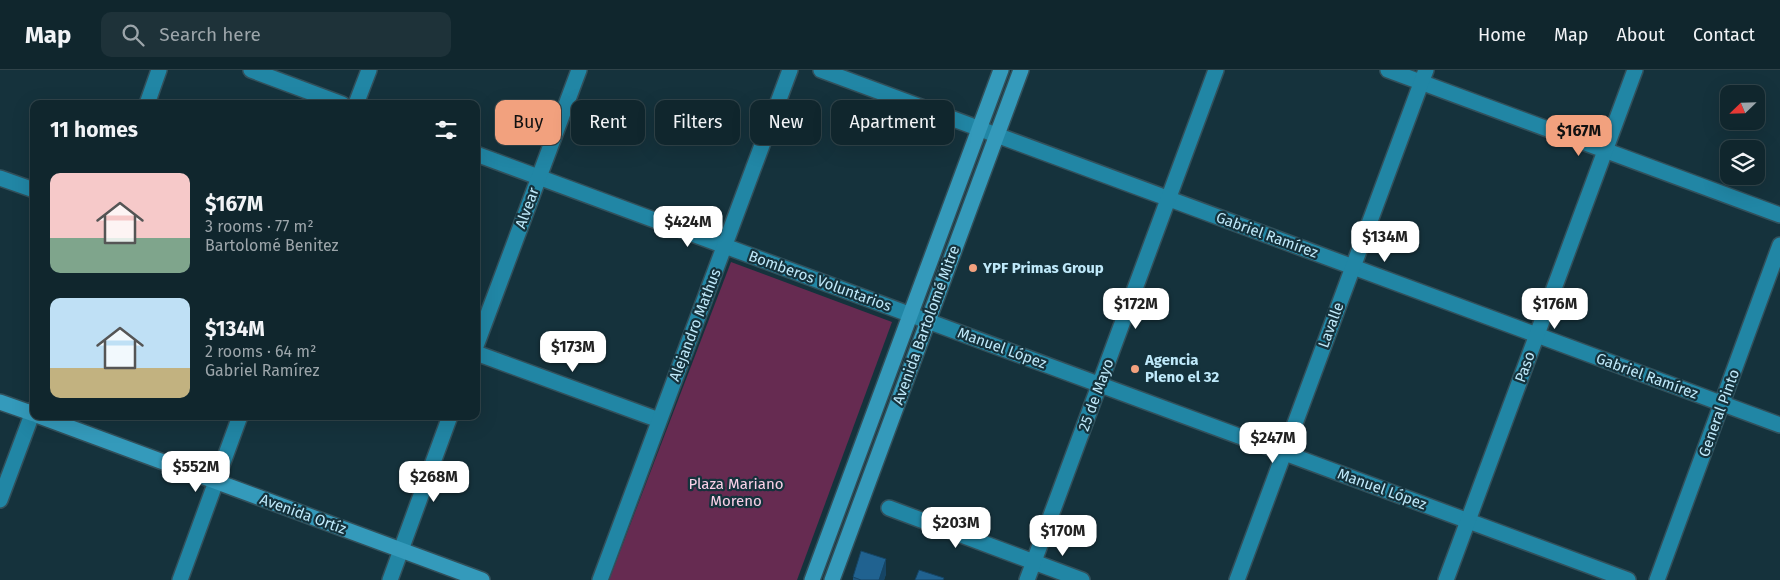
<!DOCTYPE html>
<meta charset="utf-8">
<style>
:root{--surface:#10262d;--page:#1e3239;--text:#f1f3f6;--muted:#9ca5aa;--line:#304349;--accent:#f2a17e}
body{margin:0;font-family:"Fira Sans",sans-serif;background:var(--page);color:var(--text);height:100vh;display:flex;flex-direction:column;font-size:19px;white-space:nowrap}
*{box-sizing:border-box;margin:0}
p{font-size:16px;color:var(--muted)}
.icon{flex:none;width:28px;height:28px;fill:none;stroke:currentColor;stroke-width:2;stroke-linecap:round;stroke-linejoin:round}
.map{position:relative;flex:1;overflow:hidden}
.sheet{position:absolute;left:30px;top:30px;width:450px;height:320px;display:flex;flex-direction:column;background:var(--surface);border-radius:10px;box-shadow:0 5px 20px #0002,0 0 0 1px var(--line)}
.sheet>*{flex:none}
.banner{position:absolute;left:495px;top:30px;width:475px;height:45px;display:flex;gap:10px}
.needle{width:32px;rotate:247deg}
.tools{position:absolute;left:1720px;top:15px;display:grid;gap:10px}
.tools a{display:grid;place-items:center;width:45px;height:45px;border-radius:10px;background:var(--surface);box-shadow:0 5px 20px #0002,0 0 0 1px var(--line);font-size:25px}
.price{position:absolute;translate:-50% -42px;padding:0 11px;border-radius:10px;background:#fff;color:#222;font-size:16px;line-height:32px;filter:drop-shadow(0 1px 2px #0008)}
.price::after{content:'';position:absolute;left:50%;top:30px;width:15px;height:11px;margin-left:-8px;background:inherit;clip-path:polygon(0 0,100% 0,50% 100%)}
.price.current{background:var(--accent);color:#111}
ul{padding:0;list-style:none}
li{display:flex;align-items:center;gap:15px;height:125px;padding:0 20px}
li span{display:grid;place-items:center;flex:none;width:140px;height:100px;border-radius:10px;color:#555}
li>.icon{margin-inline-start:auto}
span .icon{width:60px;height:60px;fill:#fffc;stroke-width:1}
li b{font-size:21px}
h2{display:flex;justify-content:space-between;align-items:center;height:60px;padding:0 20px;font-size:21px}
.tag{padding:0 18px;border-radius:10px;background:var(--surface);box-shadow:0 5px 20px #0002,0 0 0 1px var(--line);font-size:18px;line-height:45px}
.tag.current{background:var(--accent);color:#111}
header{display:flex;align-items:center;gap:30px;box-sizing:border-box;height:70px;padding:0 25px;background:var(--surface);border-bottom:1px solid var(--line)}
header strong{font-size:24px}
nav{display:flex;gap:28px;margin-inline-start:auto;font-size:18px}
.search{width:350px;height:45px;background:var(--page);display:flex;align-items:center;gap:12px;box-sizing:border-box;padding:0 18px;border-radius:10px;color:var(--muted);font-size:19px}
.map>svg:first-child{display:block}
</style>
<header>
<strong>Map</strong>
<div class="search"><svg class="icon" aria-label="search" viewBox="0 0 24 24"><circle cx="10" cy="10" r="6"/><path d="M15 15l6 6"/></svg>Search here</div>
<nav><a>Home</a><a>Map</a><a>About</a><a>Contact</a></nav>
</header>
<div class="map">
<svg width="1780" height="510" viewBox="0 0 1780 510">
<rect width="100%" height="100%" fill="#15323c"/>
<path fill="#662b51" d="M731,192L892,252L797,510H609Z"/>
<g fill="none" stroke-linecap="round" stroke-linejoin="round">
<defs>
<g id="minor">
<path d="M251,0L342,34"/>
<path d="M821,0L1780,355"/>
<path d="M1388,0L1780,145"/>
<path d="M147,34L159,0"/>
<path d="M356,34L369,0"/>
<path d="M476,84L1628,510"/>
<path d="M0,108L34,120"/>
<path d="M476,276L579,0"/>
<path d="M476,283L659,350"/>
<path d="M0,430L34,339"/>
<path d="M889,438L1082,510"/>
<path d="M180,510L240,346"/>
<path d="M390,510L450,346"/>
<path d="M600,510L790,0"/>
<path d="M1027,510L1216,0"/>
<path d="M1237,510L1426,0"/>
<path d="M1446,510L1635,0"/>
<path d="M1657,510L1780,175"/>
</g>
<g id="major">
<path d="M0,332L34,344"/>
<path d="M39,346L482,510"/>
<path d="M812,510L1001,0"/>
<path d="M832,510L1021,0"/>
</g>
</defs>
<use href="#minor" stroke="#32505b" stroke-width="18"/>
<use href="#major" stroke="#32505b" stroke-width="18"/>
<use href="#minor" stroke="#2186a5" stroke-width="15"/>
<use href="#major" stroke="#349abb" stroke-width="15"/>
</g>
<path fill="#1c547c" d="M886,504L884,510H853V507Z"/>
<path fill="#164565" d="M886,489V504L884,510H879Z"/>
<g fill="#206290" stroke="#164565">
<path d="M861,481L886,489L879,510H861L853,507Z"/>
<path d="M919,500L944,508L943,510H915Z"/>
</g>
<g fill="#f2a17e" stroke="#15323c" stroke-width="2">
<circle cx="973" cy="198" r="5"/>
<circle cx="1135" cy="299" r="5"/>
</g>
<g text-anchor="middle" stroke-width="4.5" stroke-linejoin="round" paint-order="stroke">
<g font-size="15" fill="#bfe9fa" stroke="#15323c">
<text transform="translate(527 138) rotate(-70)" y="5">Alvear</text>
<text transform="translate(1267 165) rotate(20)" y="5">Gabriel Ramírez</text>
<text transform="translate(820 211) rotate(20)" y="5">Bomberos Voluntarios</text>
<text transform="translate(695 255) rotate(-69)" y="5">Alejandro Mathus</text>
<text transform="translate(926 255) rotate(-70)" y="5">Avenida Bartolomé Mitre</text>
<text transform="translate(1331 255) rotate(-70)" y="5">Lavalle</text>
<text transform="translate(1002 278) rotate(20)" y="5">Manuel López</text>
<text transform="translate(1525 297) rotate(-70)" y="5">Paso</text>
<text transform="translate(1647 306) rotate(20)" y="5">Gabriel Ramírez</text>
<text transform="translate(1096 325) rotate(-70)" y="5">25 de Mayo</text>
<text transform="translate(1719 343) rotate(-70)" y="5">General Pinto</text>
<text transform="translate(1382 419) rotate(20)" y="5">Manuel López</text>
<text transform="translate(303 444) rotate(20)" y="5">Avenida Ortíz</text>
</g>
<g font-size="15" font-weight="bold" fill="#bfe9fa" stroke="#15323c" text-anchor="start">
<text x="983" y="203">YPF Primas Group</text>
<text x="1145" y="295">Agencia<tspan x="1145" dy="17">Pleno el 32</tspan></text>
</g>
<g font-size="15" fill="#f9d0e7" stroke="#15323c">
<text x="736" y="419">Plaza Mariano<tspan x="736" dy="17">Moreno</tspan></text>
</g>
</g>
</svg>
<div class="tools">
<a><svg class="needle" viewBox="-14 -14 28 28"><path d="M0-13l5 13h-10z" fill="#e53935"/><path d="M0 13l5-13h-10z" fill="#9ca5aa"/></svg></a>
<a><svg class="icon" aria-label="layers" viewBox="0 0 24 24"><path d="M12 4l9 5-9 5-9-5zM3 14l9 5 9-5"/></svg></a>
</div>
<b class="price current" style="left:1579px;top:87px">$167M</b>
<b class="price" style="left:688px;top:178px">$424M</b>
<b class="price" style="left:1385px;top:193px">$134M</b>
<b class="price" style="left:1136px;top:260px">$172M</b>
<b class="price" style="left:1555px;top:260px">$176M</b>
<b class="price" style="left:573px;top:303px">$173M</b>
<b class="price" style="left:1273px;top:394px">$247M</b>
<b class="price" style="left:196px;top:423px">$552M</b>
<b class="price" style="left:434px;top:433px">$268M</b>
<b class="price" style="left:956px;top:479px">$203M</b>
<b class="price" style="left:1063px;top:487px">$170M</b>
<div class="banner">
<a class="tag current">Buy</a>
<a class="tag">Rent</a>
<a class="tag">Filters</a>
<a class="tag">New</a>
<a class="tag">Apartment</a>
</div>
<section class="sheet">
<h2>11 homes<svg class="icon" aria-label="filters" viewBox="0 0 24 24"><path d="M4 7h16M4 17h16"/><circle cx="9" cy="7" r="2"/><circle cx="15" cy="17" r="2"/></svg></h2>
<ul>
<li><span style="background:linear-gradient(#f6c9c9 65%,#7fa58c 0)"><svg class="icon" aria-label="home" viewBox="0 0 24 24"><path d="M3 11l9-7 9 7M6 9v11h12V9"/></svg></span><div><b>$167M</b><p>3 rooms · 77 m²</p><p>Bartolomé Benitez</p></div></li>
<li><span style="background:linear-gradient(#bfe0f5 70%,#c2b280 0)"><svg class="icon" aria-label="home" viewBox="0 0 24 24"><path d="M3 11l9-7 9 7M6 9v11h12V9"/></svg></span><div><b>$134M</b><p>2 rooms · 64 m²</p><p>Gabriel Ramírez</p></div></li>
</ul>
</section>
</div>
